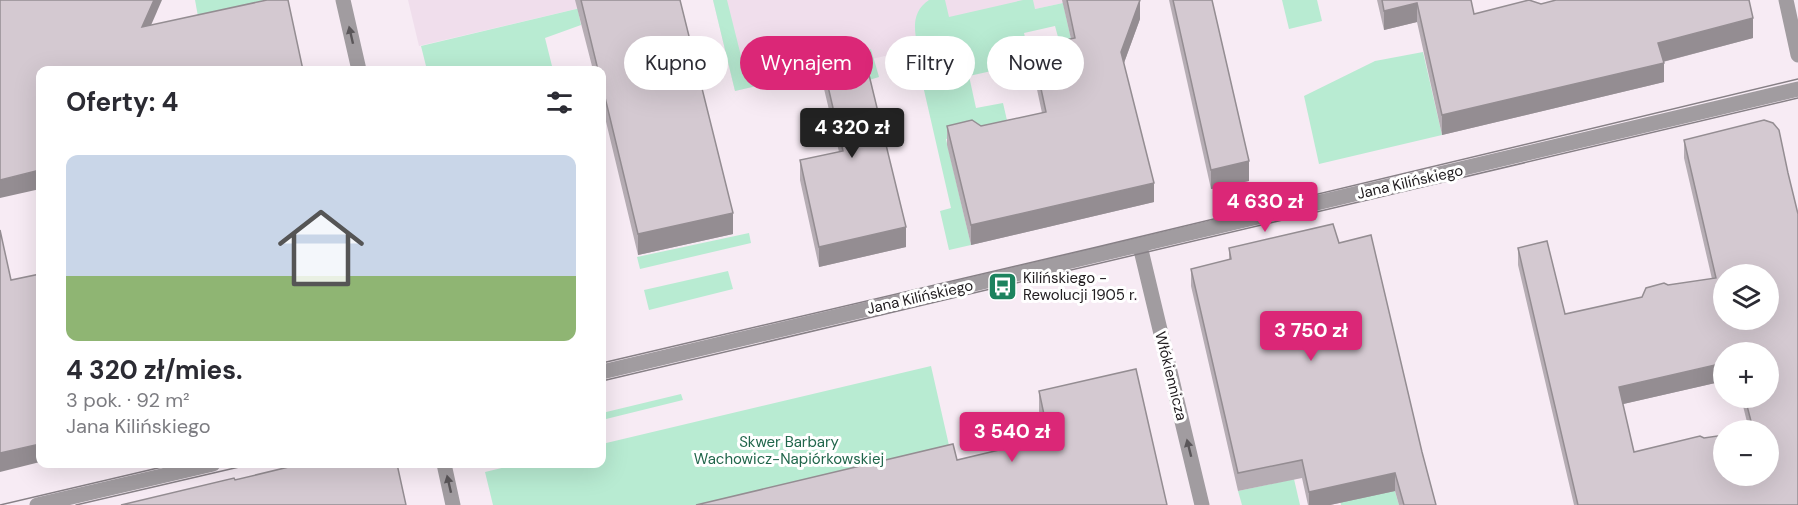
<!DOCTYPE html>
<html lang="pl">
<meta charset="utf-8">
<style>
:root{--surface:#fff;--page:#f7f7f7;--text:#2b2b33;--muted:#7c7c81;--line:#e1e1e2;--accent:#db2777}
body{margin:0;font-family:"DM Sans",sans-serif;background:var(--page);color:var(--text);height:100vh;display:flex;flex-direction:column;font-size:22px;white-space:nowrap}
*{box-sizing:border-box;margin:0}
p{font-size:20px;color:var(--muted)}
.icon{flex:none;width:33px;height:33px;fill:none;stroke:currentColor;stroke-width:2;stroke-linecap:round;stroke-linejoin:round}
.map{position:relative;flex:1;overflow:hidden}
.side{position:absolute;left:36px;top:66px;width:570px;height:402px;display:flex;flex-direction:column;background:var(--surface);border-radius:12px;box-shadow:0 6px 24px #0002}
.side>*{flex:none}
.guide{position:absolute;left:624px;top:36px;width:570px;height:54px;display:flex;gap:12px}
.tools{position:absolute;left:1713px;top:264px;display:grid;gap:12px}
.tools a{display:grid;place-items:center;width:66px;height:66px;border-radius:50%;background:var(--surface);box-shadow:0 6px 24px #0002;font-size:30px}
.price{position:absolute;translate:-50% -51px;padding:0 14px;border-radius:6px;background:var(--accent);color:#fff;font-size:20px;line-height:39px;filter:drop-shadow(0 2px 3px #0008)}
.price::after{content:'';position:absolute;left:50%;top:36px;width:18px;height:14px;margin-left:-9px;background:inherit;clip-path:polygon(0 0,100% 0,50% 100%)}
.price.selected{background:#222;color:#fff}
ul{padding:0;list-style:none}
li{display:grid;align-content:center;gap:12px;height:318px;padding:0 30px}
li+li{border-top:2px solid var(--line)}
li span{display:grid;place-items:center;height:186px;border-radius:12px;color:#555}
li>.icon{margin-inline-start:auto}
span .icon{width:108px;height:108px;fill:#fffc;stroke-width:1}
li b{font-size:26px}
h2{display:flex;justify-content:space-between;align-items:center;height:72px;padding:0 30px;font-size:26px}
.chip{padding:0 21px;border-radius:27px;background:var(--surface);box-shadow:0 6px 24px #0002;font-size:21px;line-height:54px}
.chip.selected{background:var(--accent);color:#fff}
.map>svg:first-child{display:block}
</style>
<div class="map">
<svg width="1798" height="505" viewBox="0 0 1798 505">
<rect width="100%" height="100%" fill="#f7ebf4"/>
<g fill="#f0deec">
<path d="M408,0H614L419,46Z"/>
<path d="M713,0H1062L1063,3L1035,9L919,48L735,91Z"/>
</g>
<g fill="#b8ebd2">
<path d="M195,0H284L201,33Z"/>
<path d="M614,0H619L578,10L581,25L545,38L553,70H427L421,46Z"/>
<path d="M713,0H727L747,80L871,49L879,77L866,81L861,62L735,91Z"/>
<path d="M929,0H945L949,17L1023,0H1033L1035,9L1063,3L1075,57L1064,59L1055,26L1024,33L1026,42L992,50L996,70L969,76L976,108L1003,103L1009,129L989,127L946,139L971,245L949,250L940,211L951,208L918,64L922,63C917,42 906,15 929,0Z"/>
<path d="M1282,0H1317L1322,21L1289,29Z"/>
<path d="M1423,52L1442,135L1319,164L1304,96L1375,61Z"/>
<path d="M749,233L751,243L640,269L637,257Z"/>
<path d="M728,271L733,289L649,310L644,290Z"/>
<path d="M931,366L953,463L780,505H493L485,472L519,464H602V444Z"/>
<path d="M681,394L683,400L602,420V413Z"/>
<path d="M1391,478L1399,505H1341L1337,486Z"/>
<path d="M1294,479L1300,505H1242L1238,491Z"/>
</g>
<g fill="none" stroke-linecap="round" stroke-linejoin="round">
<path stroke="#a19ca0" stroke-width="15" d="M1140,246L1202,505"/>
<g stroke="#a19ca0" stroke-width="15">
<path d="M343,0L359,70"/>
<path d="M1786,0L1798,55"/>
<path d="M602,372L1798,89"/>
<path d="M444,464L453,505"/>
<path d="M37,505L213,464"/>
</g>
<g stroke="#878086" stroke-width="1.5">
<path d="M602,363L1097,247L1798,79"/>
<path d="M602,381L1798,98"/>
<path d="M0,505L175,464"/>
<path d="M76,505L252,464"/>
</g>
</g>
<g fill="#b6adb4" fill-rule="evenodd">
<path d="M575,0H680L733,234L638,255L602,105V70H593Z"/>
<path d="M1062,0H1140V19L1124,63L1154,202L971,245L947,145V126H981L1042,113L1032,66V47L1071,39Z"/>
<path d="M1169,0H1212L1249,181L1211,189Z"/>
<path d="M1377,0H1471L1474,14L1541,4L1753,38L1663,62L1664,82L1442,135L1417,22L1384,30Z"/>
<path d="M820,52L906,247L819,267L800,180V160L839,152L820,72Z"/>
<path d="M1684,140L1788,173L1798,505H1574L1518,265V248L1565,314L1642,297L1668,285L1712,279L1684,158ZM1724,352H1768V398H1741L1749,430L1634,452L1623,404L1724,381Z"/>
<path d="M1339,243L1422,452L1436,505H1399L1395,491L1330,505H1308L1302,478L1238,491L1191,286V269L1229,260V248Z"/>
<path d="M1039,391L1167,505L957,460L1045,439L1039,411Z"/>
</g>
<g fill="#948d92">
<path d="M154,0H162L142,46V27Z"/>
<path d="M1140,0V19L1121,71V52Z"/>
<path d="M1417,3V22L1384,30V11Z"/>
<path d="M1753,18V38L1658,63V43Z"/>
<path d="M1664,63V82L1442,135V115Z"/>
<path d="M1249,161V181L1211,189V170Z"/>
<path d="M40,170V189L0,198V180Z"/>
<path d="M1154,183V202L971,245V225Z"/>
<path d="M733,213V234L638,255V234Z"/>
<path d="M906,227V247L819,267V247Z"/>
<path d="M1724,363V381L1619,405V387Z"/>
<path d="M40,444V462L0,472V453Z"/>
<path d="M1395,473V491L1330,505H1309V492Z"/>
</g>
<g fill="#d4c9d1" stroke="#948d92" stroke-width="1.5" fill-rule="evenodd">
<path d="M0,0H154L142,27L267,0H288L303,70H40V170L0,180Z"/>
<path d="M581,0H680L733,213L638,234L602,85V70H598Z"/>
<path d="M1067,0H1140L1121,52L1154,183L971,225L947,126L972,120L981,126L1046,112L1032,47L1075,38Z"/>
<path d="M1173,0H1212L1249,161L1211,170Z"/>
<path d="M1382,0H1471L1474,14L1529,0L1541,4L1556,0H1749L1753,18L1658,43L1664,63L1442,115L1417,3L1384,11Z"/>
<path d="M861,42L906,227L819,247L800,160L843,151L820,52Z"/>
<path d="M1764,120L1773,123L1779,130L1788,173L1798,214V505H1578L1518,248L1547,241L1565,314L1642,297L1646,288L1664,283L1668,285L1716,278L1684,140ZM1724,274H1768V320H1724ZM1724,352H1768V398H1745L1753,429L1746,430H1768V476H1724V435L1704,438L1700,436L1634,452L1619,387L1724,363Z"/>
<path d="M1333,224L1339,243L1371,235L1422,452L1436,505H1404L1395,473L1309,492L1302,460L1238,473L1191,269L1231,259L1229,248Z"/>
<path d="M0,230L11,280L40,274V444L0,453Z"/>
<path d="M1136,369L1167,505H696L953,444L957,460L1049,438L1039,391Z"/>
<path d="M301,464H397L406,505H121L234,478L235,480Z"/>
</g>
<defs><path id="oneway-solid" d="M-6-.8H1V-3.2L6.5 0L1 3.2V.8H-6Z" transform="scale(1.5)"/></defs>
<g fill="#5a5659">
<use href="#oneway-solid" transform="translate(351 35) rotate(-103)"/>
<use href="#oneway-solid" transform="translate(1189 448) rotate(-104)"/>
<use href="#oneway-solid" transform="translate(449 484) rotate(-103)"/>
</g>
<defs>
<symbol id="bus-square" viewBox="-11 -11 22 22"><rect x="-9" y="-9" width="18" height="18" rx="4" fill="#1c835e" stroke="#fff"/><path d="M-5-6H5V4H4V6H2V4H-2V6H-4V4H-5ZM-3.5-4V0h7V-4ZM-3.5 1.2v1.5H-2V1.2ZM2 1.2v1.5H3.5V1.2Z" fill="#fff"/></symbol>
</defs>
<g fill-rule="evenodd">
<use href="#bus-square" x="986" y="270" width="33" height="33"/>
</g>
<g text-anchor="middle" stroke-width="6" stroke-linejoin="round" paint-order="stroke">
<g font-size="15" fill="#201c1f" stroke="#fff">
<text transform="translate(1410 182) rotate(-13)" y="5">Jana Kilińskiego</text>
<text transform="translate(920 297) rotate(-13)" y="5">Jana Kilińskiego</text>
<text transform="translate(1171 376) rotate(76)" y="5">Włókiennicza</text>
</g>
<g font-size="15" fill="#201c1f" stroke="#fff" text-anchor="start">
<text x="1023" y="283">Kilińskiego -<tspan x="1023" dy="17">Rewolucji 1905 r.</tspan></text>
</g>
<g font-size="15" fill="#21664b" stroke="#fff">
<text x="789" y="447">Skwer Barbary<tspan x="789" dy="17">Wachowicz-Napiórkowskiej</tspan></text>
</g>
</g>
</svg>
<div class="tools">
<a><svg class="icon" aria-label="layers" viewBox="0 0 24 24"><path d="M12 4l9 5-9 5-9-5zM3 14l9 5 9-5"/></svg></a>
<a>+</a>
<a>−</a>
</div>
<b class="price selected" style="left:852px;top:159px">4 320 zł</b>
<b class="price" style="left:1265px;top:233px">4 630 zł</b>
<b class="price" style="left:1311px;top:362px">3 750 zł</b>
<b class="price" style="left:1012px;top:463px">3 540 zł</b>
<div class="guide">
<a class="chip">Kupno</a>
<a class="chip selected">Wynajem</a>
<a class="chip">Filtry</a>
<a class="chip">Nowe</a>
</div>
<section class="side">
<h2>Oferty: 4<svg class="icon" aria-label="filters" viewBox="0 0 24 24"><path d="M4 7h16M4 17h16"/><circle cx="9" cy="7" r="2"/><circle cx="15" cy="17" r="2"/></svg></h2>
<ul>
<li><span style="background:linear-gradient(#c9d6e8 65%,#8fb573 0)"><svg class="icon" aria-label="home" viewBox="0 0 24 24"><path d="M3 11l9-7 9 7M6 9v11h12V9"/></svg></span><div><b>4 320 zł/mies.</b><p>3 pok. · 92 m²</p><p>Jana Kilińskiego</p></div></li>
</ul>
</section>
</div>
